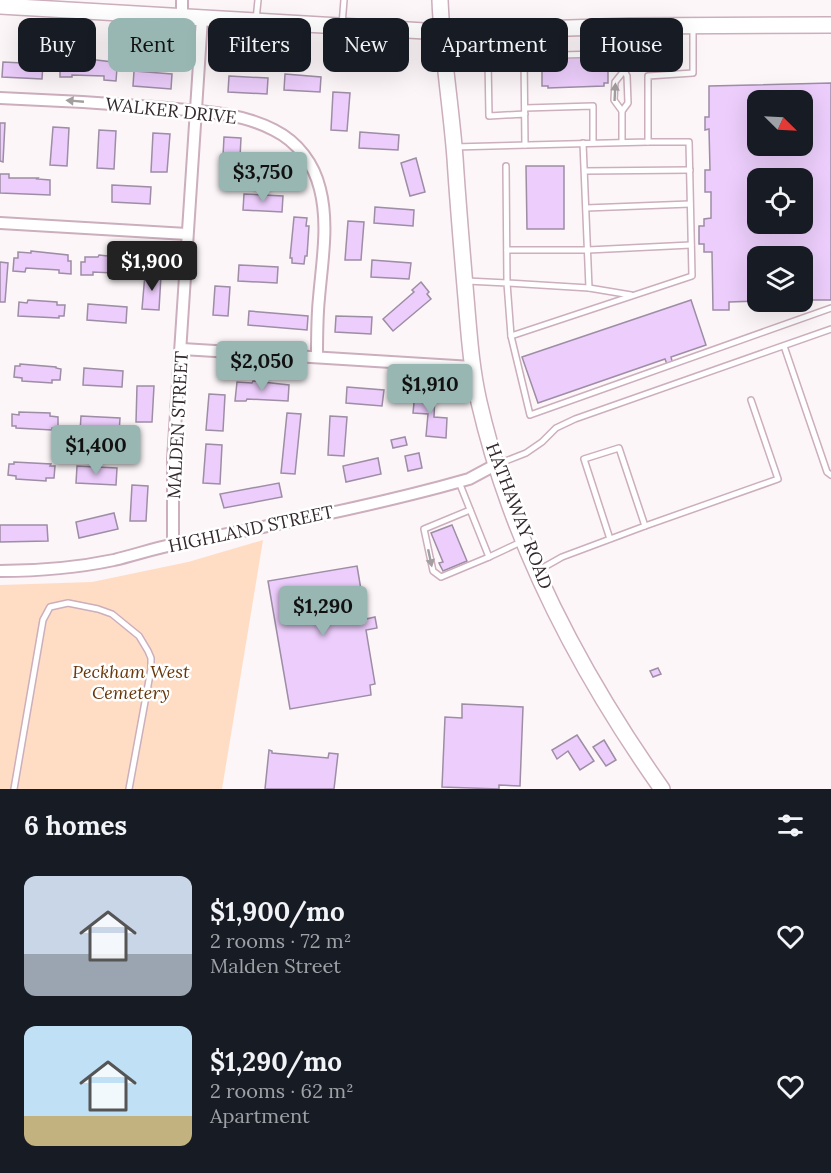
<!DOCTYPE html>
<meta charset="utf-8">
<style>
:root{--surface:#171b24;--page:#242831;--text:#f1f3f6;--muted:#9ea1a6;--accent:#98b7b2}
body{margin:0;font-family:Lora,serif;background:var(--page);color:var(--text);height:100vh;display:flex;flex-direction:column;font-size:22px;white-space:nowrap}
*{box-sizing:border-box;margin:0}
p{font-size:20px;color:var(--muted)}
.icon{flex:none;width:33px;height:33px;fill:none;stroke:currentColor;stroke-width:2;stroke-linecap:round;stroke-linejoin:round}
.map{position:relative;height:789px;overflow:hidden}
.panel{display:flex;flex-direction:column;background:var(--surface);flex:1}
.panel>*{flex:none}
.hud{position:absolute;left:18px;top:18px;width:795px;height:54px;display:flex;gap:12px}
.needle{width:39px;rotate:114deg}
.buttons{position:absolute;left:747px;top:90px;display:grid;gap:12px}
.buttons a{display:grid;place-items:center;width:66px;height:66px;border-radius:12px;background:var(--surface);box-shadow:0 6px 24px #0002;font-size:30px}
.price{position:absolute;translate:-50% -51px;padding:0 14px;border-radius:6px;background:var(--accent);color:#111;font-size:20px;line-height:39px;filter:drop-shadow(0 2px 3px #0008)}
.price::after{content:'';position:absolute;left:50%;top:36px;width:18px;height:14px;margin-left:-9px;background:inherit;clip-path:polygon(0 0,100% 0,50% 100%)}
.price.selected{background:#222;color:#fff}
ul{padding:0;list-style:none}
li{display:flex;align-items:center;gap:18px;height:150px;padding:0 24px}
li span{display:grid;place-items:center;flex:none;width:168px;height:120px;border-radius:12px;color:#555}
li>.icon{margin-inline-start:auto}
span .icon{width:72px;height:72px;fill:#fffc;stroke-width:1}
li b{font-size:26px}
h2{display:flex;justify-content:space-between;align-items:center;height:72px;padding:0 24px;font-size:26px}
.chip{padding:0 21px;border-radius:12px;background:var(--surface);box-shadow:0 6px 24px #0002;font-size:21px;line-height:54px}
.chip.selected{background:var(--accent);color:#111}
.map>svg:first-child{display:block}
</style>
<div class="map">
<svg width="831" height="789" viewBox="0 0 831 789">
<rect width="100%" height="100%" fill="#fcf6f8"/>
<path fill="#ffddc5" d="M263,540L222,789H0V585L92,582L188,562Z"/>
<g fill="#eccdfb" stroke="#9d8da5" stroke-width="1.5" fill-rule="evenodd">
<path d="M587,56V59L604,58V66H608V83H604V86L548,88V86H542V61H553V57Z"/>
<path d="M79,58L113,62V68H117L116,81L104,80V76L72,75V77H60V65H65V60H79Z"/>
<path d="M3,62L43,64L42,79L2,77Z"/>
<path d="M134,71L172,74L171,89L133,86Z"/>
<path d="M285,74L321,77L320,92L284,90Z"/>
<path d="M229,76L268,78L267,94L228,92Z"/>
<path d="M831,83V300H802V256H758V301L729,302V310H713L712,252H704V244H699V226H704V219L711,218V192H705V170H710L709,129L705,130V117H709V86ZM758,100H802V146H758ZM758,178H802V224H758Z"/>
<path d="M333,92L350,93L347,131L331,130Z"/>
<path d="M0,123H5L3,162L0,161Z"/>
<path d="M53,127L69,128L67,166L50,165Z"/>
<path d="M99,130L116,131L114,169L97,168Z"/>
<path d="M360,132L399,135L398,150L359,148Z"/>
<path d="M153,133L170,134L167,172H151Z"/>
<path d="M224,137L241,138L239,176L222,175Z"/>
<path d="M416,158L425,192L410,196L401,163Z"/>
<path d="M526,166H564V229H527Z"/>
<path d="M0,174H9V178H38L37,179L50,180V195L0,193Z"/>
<path d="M112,185L151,187L150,204L112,202Z"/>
<path d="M244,194L283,196L282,212L243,210Z"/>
<path d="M375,207L414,210L413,226L374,223Z"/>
<path d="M294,217L307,218L306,226H309L307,256H305L304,264L292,263V258H290Z"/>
<path d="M348,221L364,222L361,260H345Z"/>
<path d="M31,251L68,255V261H71V274L59,273V270L26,268L25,272L13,271L14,258H18V252L31,253Z"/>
<path d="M99,255L135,259L134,274L93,272V275H81V262H85V257H98Z"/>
<path d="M372,260L411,263L409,279L371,277Z"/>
<path d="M0,262L8,263L5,302H0Z"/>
<path d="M239,265L278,267L277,283L238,281Z"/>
<path d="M145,274L161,275L159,310L142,309Z"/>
<path d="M421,282L429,292L427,294L431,299L393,331L383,319L414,292L412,290Z"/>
<path d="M215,286L230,287L228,316L213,315Z"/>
<path d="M28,300L57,302V305H65L64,316H59V318L18,316L19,302L27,303Z"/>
<path d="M691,300L706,345L671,357L673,365L668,367L665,359L538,403L522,357Z"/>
<path d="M88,304L127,307L126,323L87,320Z"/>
<path d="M249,311L308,316L307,330L248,325Z"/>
<path d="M336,316L372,317L371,334L335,332Z"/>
<path d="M20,364L56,367V368L61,369L60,380H52V383L22,381V378L14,377L15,366H20Z"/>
<path d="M84,368L123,371L122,387L83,385Z"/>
<path d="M253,381L289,385L288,401L247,399L246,401H235L237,382L252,383Z"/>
<path d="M137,386H154L152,422H136Z"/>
<path d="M347,387L384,390L382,406L346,403Z"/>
<path d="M415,392L435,394L434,417L447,418L446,438L426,436L428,414L413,413Z"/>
<path d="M209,394L225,395L223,431L206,430Z"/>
<path d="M19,412L50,413V416L58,417V428H52V430L16,428V426H12V414L19,415Z"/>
<path d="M287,413L301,414L295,474L281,473Z"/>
<path d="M81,416L120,418L119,434L80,432Z"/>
<path d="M330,416L347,417L344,456L328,455Z"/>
<path d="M405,437L407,445L393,448L391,440Z"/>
<path d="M206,444L222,445L220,484L203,483Z"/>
<path d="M419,453L422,468L408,471L405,456Z"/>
<path d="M378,458L381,474L346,482L343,466Z"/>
<path d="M14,462L51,464L50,466H55L54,478H46V481L16,479V476L8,475L9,464H14Z"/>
<path d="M77,466L117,468L116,485L76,483Z"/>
<path d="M279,483L282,497L224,508L220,494Z"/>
<path d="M132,485L148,486L146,521H130Z"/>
<path d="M114,513L118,529L79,538L76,522Z"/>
<path d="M0,525H47L48,541L0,542Z"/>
<path d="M452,525L467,561L443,571L439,563L443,562L431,533Z"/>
<path d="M357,566L366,619L375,617L377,628L366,630L375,684L370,685L371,695L290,709L268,581Z"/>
<path d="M658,668L661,674L653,677L650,671Z"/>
<path d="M462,704L523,707L520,786L499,785V789L442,787L445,717L462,718Z"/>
<path d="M577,735L594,761L580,770L568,751L557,759L552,750Z"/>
<path d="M604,740L616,760L606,766L593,747Z"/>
<path d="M269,750L272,751V753L328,758L329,753L338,754L334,789H265Z"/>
</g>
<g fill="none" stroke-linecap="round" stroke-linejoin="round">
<defs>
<g id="lane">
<path d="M256,20L258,0"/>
<path d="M342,25L344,0"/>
<path d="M524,56L598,54L617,58L627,76L628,103L622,111V142"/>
<path d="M525,108L593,106V142"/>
<path d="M622,111L614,100L615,82L623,72"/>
<path d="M583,143L589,288"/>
<path d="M525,145L524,56L488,60L489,116L525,114"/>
<path d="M454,147L648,142V76L693,73V28"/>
<path d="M506,166L507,283L589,288L631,295"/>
<path d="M585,171L690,170"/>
<path d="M586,208L690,204"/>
<path d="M507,250H588L691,245"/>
<path d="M467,281L507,283L511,336L692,276L689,142H648"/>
<path d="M511,336L530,415L831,308"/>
<path d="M784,346L827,472L831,475"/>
<path d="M498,464L526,453L542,442L556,428L575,419L831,329"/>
<path d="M459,482L489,557L523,541"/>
<path d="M470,510L424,529L433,571L441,577L489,557"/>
<path d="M645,526L778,479L751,400"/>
<path d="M539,570L562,557L645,526L619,448L584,459L610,539"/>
<path d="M14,789L43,620L50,607L68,603L98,609L112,614L139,636L148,651L151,658V669L129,789"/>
</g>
<g id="street">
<path d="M182,0V17"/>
<path d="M0,98C52,100 103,103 154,107C194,111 238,111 274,130C298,142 314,164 320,189C329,224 322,262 319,298C317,317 317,337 317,357"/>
<path d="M0,223L187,234"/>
<path d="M182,349L472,367"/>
<path d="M173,544V459L202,18"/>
<path d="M0,571C38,571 76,568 114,560C135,555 155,548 176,544C264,527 353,510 440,487L469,479L497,464"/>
</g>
<g id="secondary">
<path d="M440,0C442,53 451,105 455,158C458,205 462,251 466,298C469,333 471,367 479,402C511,541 580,673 662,789"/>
<path d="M0,6L442,32L630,26L831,25"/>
</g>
</defs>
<use href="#lane" stroke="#ccaebc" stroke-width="8"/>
<use href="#street" stroke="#ccaebc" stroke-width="14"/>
<use href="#secondary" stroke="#ccaebc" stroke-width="18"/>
<use href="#lane" stroke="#fff" stroke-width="5"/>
<use href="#street" stroke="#fff" stroke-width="10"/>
<use href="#secondary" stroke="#fff" stroke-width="15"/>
</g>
<defs><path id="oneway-solid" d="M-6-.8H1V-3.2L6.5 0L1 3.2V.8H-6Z" transform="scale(1.5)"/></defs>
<g fill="#a39ea0">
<use href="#oneway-solid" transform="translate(615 92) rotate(-87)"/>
<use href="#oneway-solid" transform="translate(75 101) rotate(-175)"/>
<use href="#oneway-solid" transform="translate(430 558) rotate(78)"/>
</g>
<g text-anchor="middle" stroke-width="5" stroke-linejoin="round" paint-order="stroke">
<g font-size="18" fill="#33282d" stroke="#fff">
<text transform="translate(171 111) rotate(6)" y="6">WALKER DRIVE</text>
<text transform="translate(178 425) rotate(-87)" y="6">MALDEN STREET</text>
<text transform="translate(519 516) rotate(69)" y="6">HATHAWAY ROAD</text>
<text transform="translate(251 529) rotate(-12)" y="6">HIGHLAND STREET</text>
</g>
<g font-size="18" font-style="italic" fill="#68380b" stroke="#fff">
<text x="131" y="678">Peckham West<tspan x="131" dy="21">Cemetery</tspan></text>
</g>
</g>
</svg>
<div class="buttons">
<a><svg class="needle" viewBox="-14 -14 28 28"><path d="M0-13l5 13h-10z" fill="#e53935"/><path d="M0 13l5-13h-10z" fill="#9ea1a6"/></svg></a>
<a><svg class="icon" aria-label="locate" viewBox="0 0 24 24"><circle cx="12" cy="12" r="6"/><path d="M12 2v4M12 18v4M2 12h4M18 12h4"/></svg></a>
<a><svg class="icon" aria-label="layers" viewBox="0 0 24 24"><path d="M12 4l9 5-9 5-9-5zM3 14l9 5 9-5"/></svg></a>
</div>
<b class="price" style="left:263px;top:203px">$3,750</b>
<b class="price selected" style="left:152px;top:292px">$1,900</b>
<b class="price" style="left:262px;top:392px">$2,050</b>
<b class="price" style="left:430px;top:415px">$1,910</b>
<b class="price" style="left:96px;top:476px">$1,400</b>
<b class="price" style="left:323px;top:637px">$1,290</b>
<div class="hud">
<a class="chip">Buy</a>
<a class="chip selected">Rent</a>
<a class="chip">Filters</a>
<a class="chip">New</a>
<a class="chip">Apartment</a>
<a class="chip">House</a>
</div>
</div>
<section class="panel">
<h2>6 homes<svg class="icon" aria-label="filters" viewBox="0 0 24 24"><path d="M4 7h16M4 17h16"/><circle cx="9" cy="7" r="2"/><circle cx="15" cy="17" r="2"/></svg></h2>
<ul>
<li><span style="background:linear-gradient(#c9d6e8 65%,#9aa5b1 0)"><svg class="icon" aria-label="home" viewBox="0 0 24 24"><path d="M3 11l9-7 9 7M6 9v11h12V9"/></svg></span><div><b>$1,900/mo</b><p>2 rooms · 72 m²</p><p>Malden Street</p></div><svg class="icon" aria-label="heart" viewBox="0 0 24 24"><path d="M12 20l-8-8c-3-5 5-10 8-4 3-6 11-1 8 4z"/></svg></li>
<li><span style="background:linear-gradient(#bfe0f5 75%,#c2b280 0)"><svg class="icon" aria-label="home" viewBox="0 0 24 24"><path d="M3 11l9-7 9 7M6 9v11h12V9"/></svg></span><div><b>$1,290/mo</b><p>2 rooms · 62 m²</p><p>Apartment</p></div><svg class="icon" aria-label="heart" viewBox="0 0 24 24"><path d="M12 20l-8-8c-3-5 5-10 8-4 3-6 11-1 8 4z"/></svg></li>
</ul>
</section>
